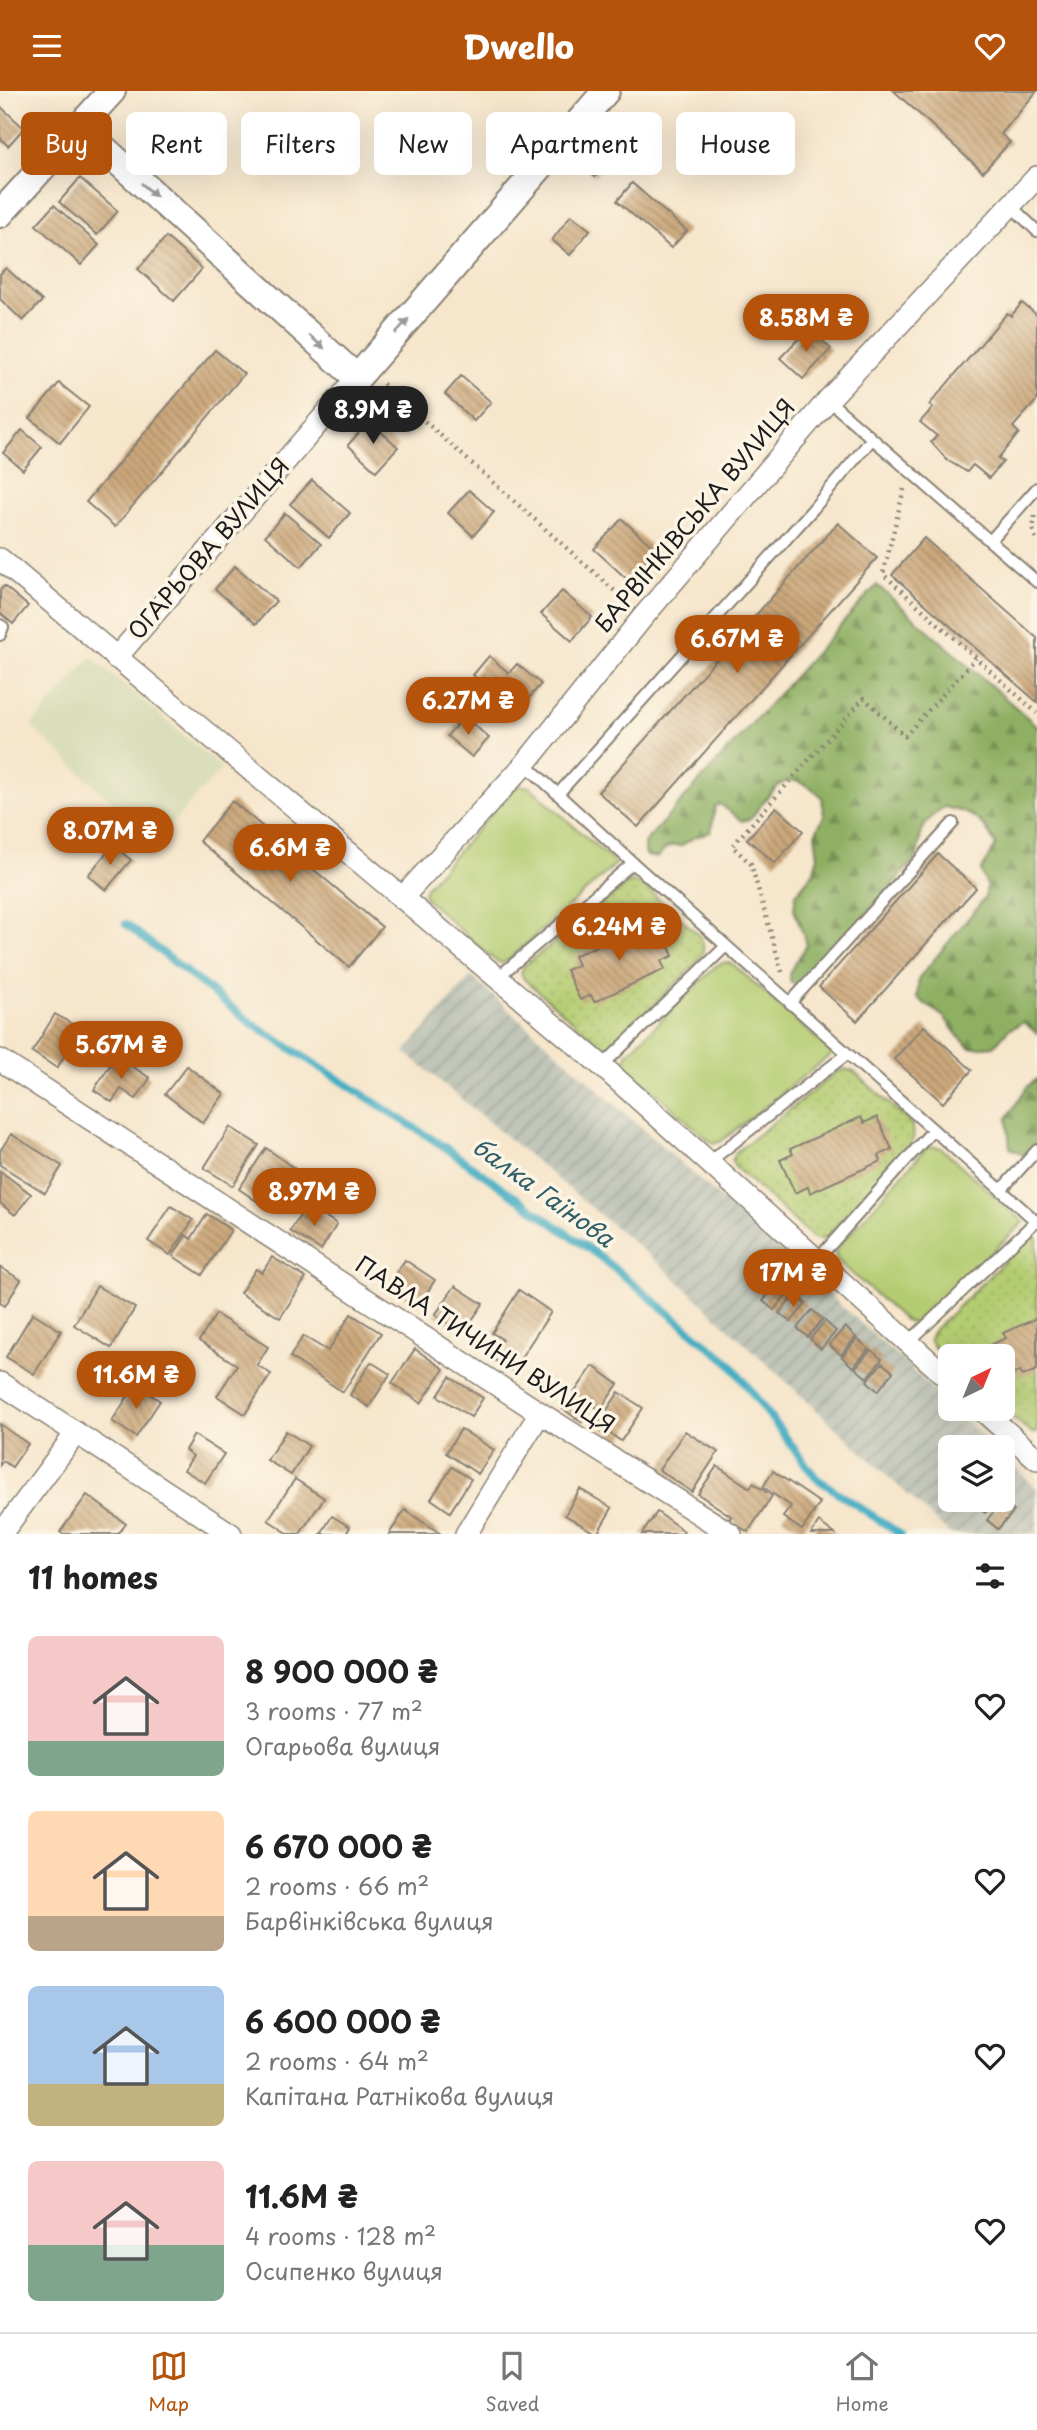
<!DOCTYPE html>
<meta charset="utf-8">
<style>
:root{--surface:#fff;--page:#f6f6f6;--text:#222;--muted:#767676;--line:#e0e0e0;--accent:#b45309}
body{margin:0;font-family:"Playpen Sans",sans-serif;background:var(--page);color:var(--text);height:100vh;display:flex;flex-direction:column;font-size:26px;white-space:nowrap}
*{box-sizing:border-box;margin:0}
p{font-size:23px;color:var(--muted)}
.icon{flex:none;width:38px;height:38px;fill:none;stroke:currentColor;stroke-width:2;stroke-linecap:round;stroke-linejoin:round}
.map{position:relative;height:1443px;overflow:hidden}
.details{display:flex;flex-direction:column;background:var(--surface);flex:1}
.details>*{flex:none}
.guide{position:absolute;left:21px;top:21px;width:996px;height:63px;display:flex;gap:14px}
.needle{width:46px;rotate:43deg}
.buttons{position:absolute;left:938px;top:1253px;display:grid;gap:14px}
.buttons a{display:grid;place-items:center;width:77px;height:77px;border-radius:10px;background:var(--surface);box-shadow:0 7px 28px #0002;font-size:35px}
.price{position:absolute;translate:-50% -60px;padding:0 16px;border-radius:24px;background:var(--accent);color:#fff;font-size:23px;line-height:46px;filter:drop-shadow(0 2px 4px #0008)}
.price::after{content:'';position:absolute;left:50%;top:42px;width:21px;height:16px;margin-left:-10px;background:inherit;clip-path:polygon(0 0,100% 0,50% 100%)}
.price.current{background:#222;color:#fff}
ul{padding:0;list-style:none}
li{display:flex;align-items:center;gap:21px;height:175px;padding:0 28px}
li span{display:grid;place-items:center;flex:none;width:196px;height:140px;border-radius:10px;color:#555}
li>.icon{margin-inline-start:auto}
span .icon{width:84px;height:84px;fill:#fffc;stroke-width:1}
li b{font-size:30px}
h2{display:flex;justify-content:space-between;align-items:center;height:84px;padding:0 28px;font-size:30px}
.pill{padding:0 24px;border-radius:10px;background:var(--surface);box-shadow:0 7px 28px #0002;font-size:24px;line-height:63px}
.pill.current{background:var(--accent);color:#fff}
header{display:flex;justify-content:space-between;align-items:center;height:91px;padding:0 28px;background:var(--accent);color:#fff;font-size:32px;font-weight:800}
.tabs{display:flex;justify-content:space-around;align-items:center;height:98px;border-top:2px solid var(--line);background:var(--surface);font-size:19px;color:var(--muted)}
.tabs a{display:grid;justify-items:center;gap:4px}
.tabs .current{color:var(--accent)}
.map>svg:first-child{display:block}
</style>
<header><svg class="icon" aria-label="menu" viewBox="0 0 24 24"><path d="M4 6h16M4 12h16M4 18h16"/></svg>Dwello<svg class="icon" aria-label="heart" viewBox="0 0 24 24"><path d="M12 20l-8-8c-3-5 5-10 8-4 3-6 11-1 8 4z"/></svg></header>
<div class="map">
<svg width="1037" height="1443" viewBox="0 0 1037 1443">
<defs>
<pattern id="industrial-furrows" width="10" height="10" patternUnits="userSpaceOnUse" patternTransform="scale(1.75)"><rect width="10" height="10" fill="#c1c6b9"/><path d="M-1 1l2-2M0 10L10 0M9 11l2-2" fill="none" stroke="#a5aa9e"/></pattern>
<pattern id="grass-dots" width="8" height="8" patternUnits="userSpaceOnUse" patternTransform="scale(1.75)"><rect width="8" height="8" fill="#b4cc71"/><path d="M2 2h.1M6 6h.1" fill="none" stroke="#9aaf61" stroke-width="1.8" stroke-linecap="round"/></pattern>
<pattern id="forest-firs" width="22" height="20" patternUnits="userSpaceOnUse" patternTransform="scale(1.75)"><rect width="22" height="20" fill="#8fb063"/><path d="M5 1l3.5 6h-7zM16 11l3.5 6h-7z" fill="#748e51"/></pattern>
<pattern id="building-back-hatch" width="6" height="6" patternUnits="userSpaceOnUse" patternTransform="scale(1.75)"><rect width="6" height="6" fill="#cca87b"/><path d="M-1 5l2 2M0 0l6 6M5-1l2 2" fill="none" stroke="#a58864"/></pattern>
</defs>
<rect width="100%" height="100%" fill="#fcf5e5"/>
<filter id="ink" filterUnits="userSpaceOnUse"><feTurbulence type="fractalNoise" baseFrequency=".0143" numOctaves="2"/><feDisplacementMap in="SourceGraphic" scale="14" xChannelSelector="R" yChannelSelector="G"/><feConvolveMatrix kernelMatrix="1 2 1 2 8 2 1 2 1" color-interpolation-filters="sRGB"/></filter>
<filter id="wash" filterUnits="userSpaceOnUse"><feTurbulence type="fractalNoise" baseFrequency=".00686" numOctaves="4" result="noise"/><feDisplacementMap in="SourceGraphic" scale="28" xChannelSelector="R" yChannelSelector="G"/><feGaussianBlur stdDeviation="1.57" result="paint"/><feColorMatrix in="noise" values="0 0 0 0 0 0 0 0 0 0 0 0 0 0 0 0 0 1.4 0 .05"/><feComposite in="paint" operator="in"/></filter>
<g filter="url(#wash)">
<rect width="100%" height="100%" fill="#f6e6cc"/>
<path fill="#dbdebc" d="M91,566L222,677L155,751L31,635Z"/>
<path fill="url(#industrial-furrows)" d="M471,885L901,1268L950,1315V1318H953L993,1356H950V1409H1003V1365L1037,1398V1443H950L664,1177L405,961Z"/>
<g fill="url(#grass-dots)" stroke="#687446" stroke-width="2">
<path d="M630,791L642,793L699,844C707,857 703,865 694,875L611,955L604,956L598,952L524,888L521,882L524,875Z"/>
<path d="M845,978L854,981L910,1031C917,1043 913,1051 905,1062L825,1148L819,1149L812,1146L735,1076L732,1069L735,1062L837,981Z"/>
<path d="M1037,1145V1342H1032L1002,1318L1003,1265H950V1271L932,1254L929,1248L932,1241L1027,1148Z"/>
</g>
<g fill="url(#forest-firs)" stroke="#566640" stroke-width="2">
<path d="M877,494L1037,635V943L1024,931L1008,939L994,955L971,957L958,945L944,926L917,907L919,887L985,807L987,795L981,780L996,754C981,727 974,722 944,716C921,732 921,739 917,766L800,897L790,891V880L807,854L794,818L796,803L813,782L818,765L815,743L824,725L822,706C784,671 775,699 750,728L742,730L720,713L715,716L711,741L695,746L681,755C670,753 664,757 658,767L647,765L644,760V752Z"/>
<path d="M1037,988V1062L1025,1065L1010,1057L1007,1027L1027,996Z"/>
</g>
<g fill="#b4cc71" stroke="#687446" stroke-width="2">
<path d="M517,694L530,696L616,773L506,871L500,872L493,868L427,809L424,803L426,796Z"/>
<path d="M726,871L734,874L833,962L720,1051L714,1052L707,1048L628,977L625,970L627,963L717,874Z"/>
<path d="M928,1055L941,1057L1024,1131L917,1231L911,1232L904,1229L838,1170L835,1164L838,1156Z"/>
</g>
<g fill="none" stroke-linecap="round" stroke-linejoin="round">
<path stroke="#44aec3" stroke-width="8" d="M126,833L251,932L443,1055L599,1165L730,1272L816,1387L900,1443"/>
</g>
<g id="blocks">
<g fill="url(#building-back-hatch)">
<path d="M894,0H1037L1001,43L1010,51L983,81Z"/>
<path d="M0,15L24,37L8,55L0,47Z"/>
<path d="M594,52L611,66L595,86L578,71Z"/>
<path d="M80,87L118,120L97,144L59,111Z"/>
<path d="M632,92L687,140L671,157L617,110Z"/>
<path d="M54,114L99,154L81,174L36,134Z"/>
<path d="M571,124L590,139L570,164L552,149Z"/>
<path d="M166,146L202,178L174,210L138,178Z"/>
<path d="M6,177L42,210L23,230L0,208V183Z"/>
<path d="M1022,212L1037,224V309L1013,336L1019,342L998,367L1003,371L989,387L973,374L967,381L947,369L931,351L937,345L920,331L933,317L929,314L1007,222L1011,225Z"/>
<path d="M809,237L831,258L803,288L780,267Z"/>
<path d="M215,259L244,283L115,436L86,411Z"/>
<path d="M461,285L491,311L474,330L445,303Z"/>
<path d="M59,292L89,316L60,352L30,327Z"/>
<path d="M369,330L398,356L376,380L348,354Z"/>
<path d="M22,339L42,356L23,379L3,362Z"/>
<path d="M312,389L350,422L329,447L290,413Z"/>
<path d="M469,399L494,421L473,445L448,422Z"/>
<path d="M285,422L321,453L301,476L265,445Z"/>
<path d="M622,428L656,459L628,489L594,458Z"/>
<path d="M838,432L877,467L638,736L598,701Z"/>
<path d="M924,447L1037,547V611L892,484Z"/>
<path d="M235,475L276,510L256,533L215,498Z"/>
<path d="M4,495L28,515L13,533L0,522V499Z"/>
<path d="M562,500L592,526L572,550L541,523Z"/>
<path d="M489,565L509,582L517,573L541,593L516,622L473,584Z"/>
<path d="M464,625L489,647L472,666L447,645Z"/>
<path d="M232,710L382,836L349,876L199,750Z"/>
<path d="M776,716L803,740L775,772L747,748Z"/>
<path d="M113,754L131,769L106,799L88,784Z"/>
<path d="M938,763L976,797L857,930L819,896Z"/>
<path d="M645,833L648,840L660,835L673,865L661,870L665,878L594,911L591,904L580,909L566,879L578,874L574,865Z"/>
<path d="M55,923L81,938L57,977L32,961Z"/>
<path d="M924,935L972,979L943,1012L894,968Z"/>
<path d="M116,965L150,987L136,1008L121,998L112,1011L94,999Z"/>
<path d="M187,975L224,1003L203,1032L165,1003Z"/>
<path d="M861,1026L864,1032L877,1026L892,1058L879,1064L881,1070L810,1102L808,1096L795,1102L780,1069L793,1063L790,1058Z"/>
<path d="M230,1036L259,1054L233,1095L204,1077Z"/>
<path d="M11,1043L62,1075L45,1102L0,1074V1060Z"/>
<path d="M266,1057L294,1077L267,1117L239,1098Z"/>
<path d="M0,1080L31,1103L15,1124L0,1112Z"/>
<path d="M307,1114L337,1133L321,1159L290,1140Z"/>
<path d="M171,1115L193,1129L170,1164L148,1150Z"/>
<path d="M207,1123L231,1139L202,1184L173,1165L186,1144L191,1148Z"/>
<path d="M272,1166L306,1187L280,1227L240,1202L256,1178L262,1182Z"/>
<path d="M405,1169L435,1189L419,1214L388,1194Z"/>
<path d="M0,1176L21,1189L5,1215L0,1212Z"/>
<path d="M778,1192L789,1201L774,1219L763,1210Z"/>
<path d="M97,1195L135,1217L111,1257L74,1234Z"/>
<path d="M455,1195L483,1213L463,1242L435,1224Z"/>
<path d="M519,1199L551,1221L512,1280L490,1266L502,1248L492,1242Z"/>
<path d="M795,1204L806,1213L791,1231L779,1222Z"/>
<path d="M812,1219L823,1228L808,1246L797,1237Z"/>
<path d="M33,1222L61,1240L34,1283L6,1266Z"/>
<path d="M216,1223L268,1256L257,1274L271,1283L245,1323L217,1305L237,1274L199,1250Z"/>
<path d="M351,1223L381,1242L343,1301L290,1266L303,1245L328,1260Z"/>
<path d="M1037,1227V1279L1022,1285L1020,1280L1005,1287L1003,1282V1265H995L990,1254L1006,1247L1003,1242Z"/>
<path d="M825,1230L836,1240L821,1258L810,1248Z"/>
<path d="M845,1236L856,1246L841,1264L829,1254Z"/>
<path d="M857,1248L869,1258L853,1276L842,1266Z"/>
<path d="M415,1258L444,1278L421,1312L392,1292Z"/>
<path d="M871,1259L882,1268L867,1287L855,1277Z"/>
<path d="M371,1271L390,1283L369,1316L350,1304Z"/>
<path d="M882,1272L893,1281L878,1300L867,1290Z"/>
<path d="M593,1275L618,1293L600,1319L593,1314L582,1331L563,1318Z"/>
<path d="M450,1286L483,1307L471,1326L438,1305Z"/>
<path d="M136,1293L160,1310L136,1346L112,1330Z"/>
<path d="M619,1301L643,1317L621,1350L597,1334Z"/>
<path d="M0,1333L28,1353L12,1376L3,1370L0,1374Z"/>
<path d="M461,1338L494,1359L478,1383L446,1362Z"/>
<path d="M286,1340L309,1355L291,1384L267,1369Z"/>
<path d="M685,1340L718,1361L692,1401L659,1379Z"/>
<path d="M194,1344L224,1363L205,1392L184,1379L193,1365L185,1359Z"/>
<path d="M717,1375L750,1397L753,1392L772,1405L748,1441L729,1429L731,1425L698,1403Z"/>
<path d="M452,1376L471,1388L450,1421L431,1408Z"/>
<path d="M773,1380L820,1412L802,1439L783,1426L791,1415L763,1396Z"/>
<path d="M295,1388L324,1407L300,1443H289L268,1429Z"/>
<path d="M580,1398L612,1417L597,1443L565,1424Z"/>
<path d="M87,1404L126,1433L118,1443H63L60,1441Z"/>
<path d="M977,1409H996L985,1422L973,1413Z"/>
<path d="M1002,1410L1014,1420L998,1438L987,1429Z"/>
<path d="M405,1419L441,1443H389Z"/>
<path d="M657,1421L684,1440L682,1443H642Z"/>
<path d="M332,1425L350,1436L346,1443H321Z"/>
<path d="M819,1431L835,1443H811Z"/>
</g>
</g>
</g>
<g filter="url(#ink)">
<use href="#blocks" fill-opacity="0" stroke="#898174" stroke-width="2"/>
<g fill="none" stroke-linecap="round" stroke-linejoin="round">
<defs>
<g id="service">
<path d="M1011,115L1037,140"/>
<path d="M828,309L1037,491"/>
<path d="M990,450L1037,397"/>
<path d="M0,534L3,536L0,544"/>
<path d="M525,673L633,772L1037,1131"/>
<path d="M558,703L813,418L872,348"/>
<path d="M497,887L633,772"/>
<path d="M790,912L953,732"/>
<path d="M602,975L726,855"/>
<path d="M709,1071L847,963"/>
<path d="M1001,1099L1037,1059"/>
<path d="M817,1169L933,1039"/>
<path d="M907,1250L916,1244L1036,1130"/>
</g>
<g id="minor">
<path d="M0,468L602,975L950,1289"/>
<path d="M116,567L357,287"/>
<path d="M402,807L525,673L643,526L828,309L1037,86"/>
<path d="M0,969L540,1322L731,1443"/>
<path d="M0,1292L231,1443"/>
<path d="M981,1318L1037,1368"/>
<path d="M1,1443L76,1342"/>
<path d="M466,1443L540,1322"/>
</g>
<g id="tertiary">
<path d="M80,36L357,287L606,0"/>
<path d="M0,123L112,0"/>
</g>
</defs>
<use href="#service" stroke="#898174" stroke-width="14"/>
<use href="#minor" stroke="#898174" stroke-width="24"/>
<use href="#tertiary" stroke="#898174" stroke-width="30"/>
<g stroke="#898174" stroke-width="4.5" stroke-dasharray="2 5" stroke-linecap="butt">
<path d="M383,293L627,511"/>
<path d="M904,398L883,483L1037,622"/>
<path d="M1035,425L1033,438L1037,451"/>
<path d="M782,881L751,773L732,755L864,607L905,645L976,567"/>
</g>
<use href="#service" stroke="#fff" stroke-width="10"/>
<use href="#minor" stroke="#fff" stroke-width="21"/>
<use href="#tertiary" stroke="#fff" stroke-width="26"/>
</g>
<defs><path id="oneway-solid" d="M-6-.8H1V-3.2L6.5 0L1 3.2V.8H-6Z" transform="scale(1.75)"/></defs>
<g fill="#999">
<use href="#oneway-solid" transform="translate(149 99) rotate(42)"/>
<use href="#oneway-solid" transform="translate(402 235) rotate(-49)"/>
<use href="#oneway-solid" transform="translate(317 251) rotate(42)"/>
</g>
</g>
<g text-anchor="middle" stroke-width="7" stroke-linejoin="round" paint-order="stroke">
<g font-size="23" fill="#1c1c1c" stroke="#fcf5e5">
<text transform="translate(695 425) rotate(-50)" y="8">БАРВІНКІВСЬКА ВУЛИЦЯ</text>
<text transform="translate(209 458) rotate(-49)" y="8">ОГАРЬОВА ВУЛИЦЯ</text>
<text transform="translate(485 1254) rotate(33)" y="8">ПАВЛА ТИЧИНИ ВУЛИЦЯ</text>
</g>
<g font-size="24" font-style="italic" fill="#2e5e67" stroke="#fcf5e5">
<text transform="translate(543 1102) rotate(36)" y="8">балка Гаїнова</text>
</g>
</g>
</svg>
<div class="buttons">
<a><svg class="needle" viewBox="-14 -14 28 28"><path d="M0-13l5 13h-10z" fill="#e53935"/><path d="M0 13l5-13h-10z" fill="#767676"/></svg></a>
<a><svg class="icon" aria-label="layers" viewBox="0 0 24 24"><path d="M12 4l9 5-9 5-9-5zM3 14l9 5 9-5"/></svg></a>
</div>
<b class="price" style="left:806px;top:263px">8.58M ₴</b>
<b class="price current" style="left:373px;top:355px">8.9M ₴</b>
<b class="price" style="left:737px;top:584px">6.67M ₴</b>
<b class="price" style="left:468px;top:646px">6.27M ₴</b>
<b class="price" style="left:110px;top:776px">8.07M ₴</b>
<b class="price" style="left:290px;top:793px">6.6M ₴</b>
<b class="price" style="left:619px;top:872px">6.24M ₴</b>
<b class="price" style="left:121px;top:990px">5.67M ₴</b>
<b class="price" style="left:314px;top:1137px">8.97M ₴</b>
<b class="price" style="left:793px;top:1218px">17M ₴</b>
<b class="price" style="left:136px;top:1320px">11.6M ₴</b>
<div class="guide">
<a class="pill current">Buy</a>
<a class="pill">Rent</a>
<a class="pill">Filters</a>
<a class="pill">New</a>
<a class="pill">Apartment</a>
<a class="pill">House</a>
</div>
</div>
<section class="details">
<h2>11 homes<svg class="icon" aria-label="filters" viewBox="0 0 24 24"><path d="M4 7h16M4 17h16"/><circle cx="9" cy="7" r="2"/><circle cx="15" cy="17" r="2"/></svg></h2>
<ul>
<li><span style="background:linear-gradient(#f6c9c9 75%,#7fa58c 0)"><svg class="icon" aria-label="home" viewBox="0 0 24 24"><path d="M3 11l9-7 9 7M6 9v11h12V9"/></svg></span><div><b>8 900 000 ₴</b><p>3 rooms · 77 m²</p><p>Огарьова вулиця</p></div><svg class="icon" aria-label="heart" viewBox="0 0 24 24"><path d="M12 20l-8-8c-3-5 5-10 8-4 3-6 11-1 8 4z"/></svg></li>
<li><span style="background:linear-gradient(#ffd9b3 75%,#b9a48a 0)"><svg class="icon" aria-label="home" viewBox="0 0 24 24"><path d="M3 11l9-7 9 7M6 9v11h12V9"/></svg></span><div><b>6 670 000 ₴</b><p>2 rooms · 66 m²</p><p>Барвінківська вулиця</p></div><svg class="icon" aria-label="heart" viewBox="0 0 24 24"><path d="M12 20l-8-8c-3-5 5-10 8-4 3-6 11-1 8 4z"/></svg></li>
<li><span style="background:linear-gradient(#a9c7e8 70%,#c2b280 0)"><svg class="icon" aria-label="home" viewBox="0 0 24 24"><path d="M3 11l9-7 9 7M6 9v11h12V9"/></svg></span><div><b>6 600 000 ₴</b><p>2 rooms · 64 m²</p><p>Капітана Ратнікова вулиця</p></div><svg class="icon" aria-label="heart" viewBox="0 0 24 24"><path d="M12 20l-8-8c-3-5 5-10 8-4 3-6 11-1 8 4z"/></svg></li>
<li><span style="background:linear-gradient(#f6c9c9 60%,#7fa58c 0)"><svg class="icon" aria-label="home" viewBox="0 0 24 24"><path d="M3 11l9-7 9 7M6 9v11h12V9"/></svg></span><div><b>11.6M ₴</b><p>4 rooms · 128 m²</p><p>Осипенко вулиця</p></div><svg class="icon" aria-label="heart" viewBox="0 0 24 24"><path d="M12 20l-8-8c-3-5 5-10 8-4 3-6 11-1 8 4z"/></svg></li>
</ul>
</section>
<nav class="tabs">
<a class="current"><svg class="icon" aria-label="map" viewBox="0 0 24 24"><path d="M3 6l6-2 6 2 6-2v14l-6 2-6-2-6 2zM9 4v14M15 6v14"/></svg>Map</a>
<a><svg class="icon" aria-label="saved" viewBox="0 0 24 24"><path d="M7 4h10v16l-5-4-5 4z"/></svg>Saved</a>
<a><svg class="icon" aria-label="home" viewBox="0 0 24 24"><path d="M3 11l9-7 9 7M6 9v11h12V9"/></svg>Home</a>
</nav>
